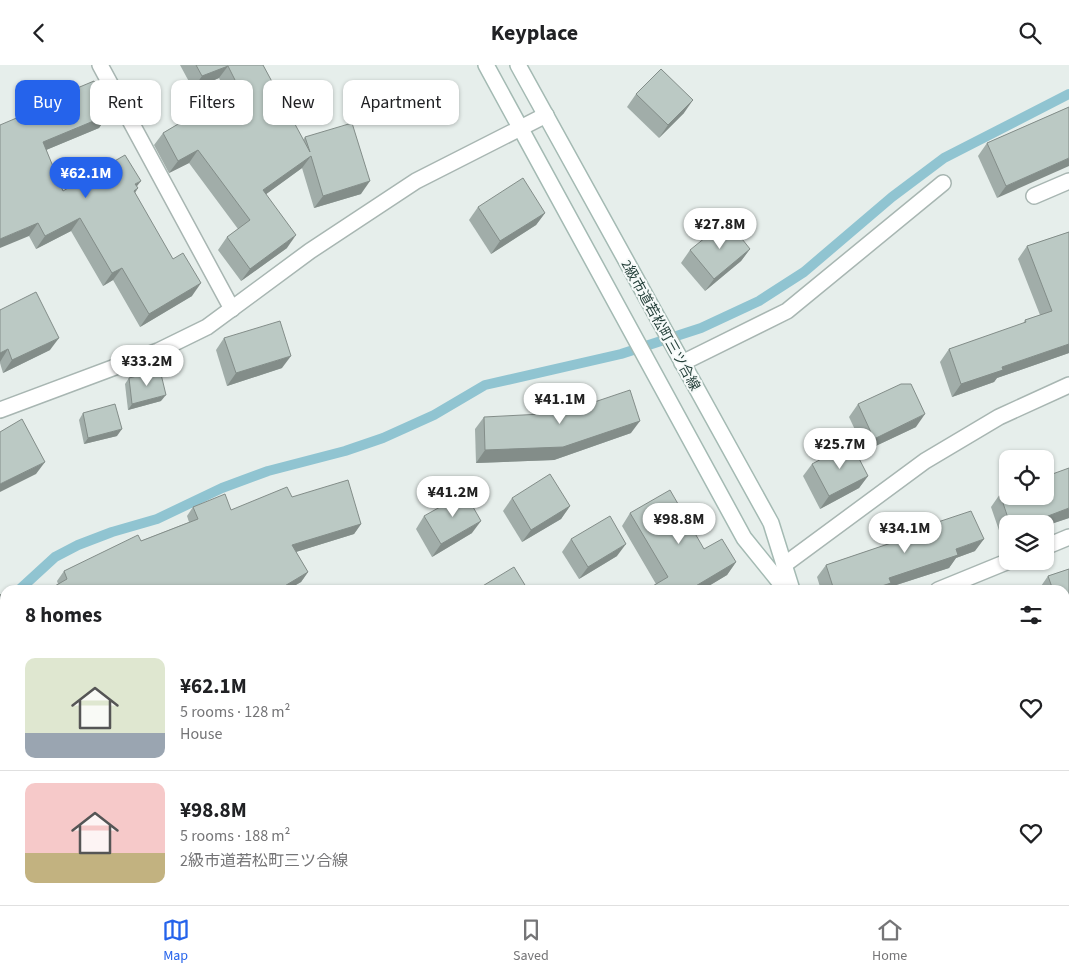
<!DOCTYPE html>
<meta charset="utf-8">
<style>
:root{--surface:#fff;--page:#f2f2f2;--text:#202124;--muted:#757577;--line:#e0e0e0;--accent:#2563eb}
body{margin:0;font-family:"Source Sans 3","Noto Sans JP",sans-serif;background:var(--page);color:var(--text);height:100vh;display:flex;flex-direction:column;font-size:19px;white-space:nowrap}
*{box-sizing:border-box;margin:0}
p{font-size:16px;color:var(--muted)}
.icon{flex:none;width:28px;height:28px;fill:none;stroke:currentColor;stroke-width:2;stroke-linecap:round;stroke-linejoin:round}
.map{position:relative;flex:1;overflow:hidden}
.panel{position:absolute;left:0px;top:520px;width:1070px;height:320px;display:flex;flex-direction:column;background:var(--surface);border-radius:15px 15px 0 0;box-shadow:0 1px 4px #0004}
.panel>*{flex:none}
.guide{position:absolute;left:15px;top:15px;width:500px;height:45px;display:flex;gap:10px}
.buttons{position:absolute;left:999px;top:385px;display:grid;gap:10px}
.buttons a{display:grid;place-items:center;width:55px;height:55px;border-radius:10px;background:var(--surface);box-shadow:0 1px 4px #0004;font-size:25px}
.price{position:absolute;translate:-50% -42px;padding:0 11px;border-radius:18px;background:#fff;color:#222;font-size:16px;line-height:32px;filter:drop-shadow(0 1px 2px #0008)}
.price::after{content:'';position:absolute;left:50%;top:30px;width:15px;height:11px;margin-left:-8px;background:inherit;clip-path:polygon(0 0,100% 0,50% 100%)}
.price.on{background:var(--accent);color:#fff}
ul{padding:0;list-style:none}
li{display:flex;align-items:center;gap:15px;height:125px;padding:0 25px}
li+li{border-top:1px solid var(--line)}
li span{display:grid;place-items:center;flex:none;width:140px;height:100px;border-radius:10px;color:#555}
li>.icon{margin-inline-start:auto}
span .icon{width:60px;height:60px;fill:#fffc;stroke-width:1}
li b{font-size:21px}
h2{display:flex;justify-content:space-between;align-items:center;height:60px;padding:0 25px;font-size:21px}
.chip{padding:0 18px;border-radius:10px;background:var(--surface);box-shadow:0 1px 4px #0004;font-size:18px;line-height:45px}
.chip.on{background:var(--accent);color:#fff}
header{display:flex;justify-content:space-between;align-items:center;height:65px;padding:0 25px;background:var(--surface);font-size:22px;font-weight:700}
.menu{display:flex;justify-content:space-around;align-items:center;height:70px;border-top:1px solid var(--line);background:var(--surface);font-size:14px;color:var(--muted)}
.menu a{display:grid;justify-items:center;gap:2px}
.menu .on{color:var(--accent)}
.map>svg:first-child{display:block}
</style>
<header><svg class="icon" aria-label="back" viewBox="0 0 24 24"><path d="M15 5l-7 7 7 7"/></svg>Keyplace<svg class="icon" aria-label="search" viewBox="0 0 24 24"><circle cx="10" cy="10" r="6"/><path d="M15 15l6 6"/></svg></header>
<div class="map">
<svg width="1069" height="840" viewBox="0 0 1069 840">
<rect width="100%" height="100%" fill="#e6eeeb"/>
<g fill="none" stroke-linecap="round" stroke-linejoin="round">
<g stroke="#90c4d1" stroke-width="10">
<path d="M19,525L55,492L78,480L112,467L157,454L222,423L268,406L345,386L383,373L434,350L485,320L621,289L701,263L759,236L804,207L892,132L944,93L1069,29"/>
<path d="M0,838L72,839"/>
<path d="M796,840L801,835"/>
</g>
<defs>
<g id="street">
<path d="M100,0L232,244"/>
<path d="M1034,131L1069,116"/>
<path d="M682,298L787,246L943,118"/>
<path d="M0,345L158,286L207,262L310,186L416,116L546,50"/>
<path d="M1045,482L1069,472"/>
<path d="M784,500L925,396L999,352L1069,320"/>
<path d="M938,525L1009,496"/>
<path d="M988,840L1003,835"/>
</g>
<g id="secondary">
<path d="M486,0L744,473L786,525"/>
<path d="M518,0L771,458L792,525"/>
<path d="M919,835L920,840"/>
</g>
<g id="primary">
<path d="M1065,605L1069,603"/>
<path d="M415,840L428,835"/>
</g>
</defs>
<use href="#street" stroke="#a8b6b2" stroke-width="18"/>
<use href="#secondary" stroke="#a4bab3" stroke-width="18"/>
<use href="#primary" stroke="#c2cac8" stroke-width="18"/>
<use href="#street" stroke="#fff" stroke-width="15"/>
<use href="#secondary" stroke="#fff" stroke-width="15"/>
<use href="#primary" stroke="#6ba297" stroke-width="15"/>
</g>
<g fill="#a1ada9">
<path d="M180,0H263L303,75L305,72L361,129L314,143L302,103L266,129L287,183L241,216L218,185L227,172L238,164L189,98L169,108L154,80L163,68L227,30L219,13L193,24Z"/>
<path d="M636,29L684,48L659,73L627,42Z"/>
<path d="M51,34L108,50L99,63L46,85L63,126L137,122L138,123L135,128L192,231L140,262L113,215L103,221L71,166L36,184L29,171L47,40Z"/>
<path d="M1069,42L997,133L978,91L987,78Z"/>
<path d="M478,142L545,148L536,160L491,189L469,155Z"/>
<path d="M1069,167V288L997,313L994,317L952,332L940,297L949,284L1023,259L1025,255L1040,250L1018,194L1027,181Z"/>
<path d="M750,184L741,196L705,226L681,198L690,185Z"/>
<path d="M0,245L50,285L3,308L0,298Z"/>
<path d="M224,273L282,303L227,321L216,285Z"/>
<path d="M129,313L161,336L128,345L125,319Z"/>
<path d="M858,339L916,362L865,386L849,352Z"/>
<path d="M83,348L117,371L84,379L79,355Z"/>
<path d="M484,352L631,368L554,395L476,398L475,364Z"/>
<path d="M812,399L868,411L859,423L820,444L803,411Z"/>
<path d="M1047,411L1069,453L1045,461V459H1008V475L1003,477L991,442L1000,429L1045,414Z"/>
<path d="M292,432L361,459L354,469L296,487L308,507L301,517L287,525H48L58,519L57,516L64,506L189,457L187,451L193,442L231,445Z"/>
<path d="M512,433L570,441L561,454L522,477L503,446Z"/>
<path d="M630,448L704,484L736,497L727,510L702,525H646L656,519L622,461Z"/>
<path d="M424,451L472,468L432,492L416,464Z"/>
<path d="M893,472L975,486L956,493L949,503L887,523L886,525H821L817,512L826,500L888,479Z"/>
<path d="M571,474L617,491L579,514L562,487Z"/>
<path d="M1069,504V553L1065,554V525H1040L1039,524L1048,511Z"/>
<path d="M1069,671V706L1065,697V677Z"/>
<path d="M1065,742L1069,805L1066,804L1069,810V840H1059L1057,835H1065Z"/>
<path d="M58,835H111L113,840H60Z"/>
</g>
<g fill="#838d89">
<path d="M228,1L219,13L193,24L202,11Z"/>
<path d="M693,35L684,48L659,73L668,60Z"/>
<path d="M108,50L99,63L34,90L43,77Z"/>
<path d="M198,85L189,98L169,108L178,96Z"/>
<path d="M311,91L302,103L254,138L263,125Z"/>
<path d="M1069,93V101L997,133L1006,121Z"/>
<path d="M141,116L134,125L138,123L129,136L135,119Z"/>
<path d="M370,116L361,129L314,143L323,131Z"/>
<path d="M545,148L536,160L491,189L500,176Z"/>
<path d="M80,153L71,166L36,184L45,171Z"/>
<path d="M38,158L29,171L0,183V174Z"/>
<path d="M296,170L287,183L241,216L250,204Z"/>
<path d="M750,184L741,196L705,226L714,214Z"/>
<path d="M122,203L113,215L103,221L112,208Z"/>
<path d="M201,218L192,231L140,262L149,249Z"/>
<path d="M59,273L50,285L3,308L12,295Z"/>
<path d="M1069,279V288L997,313L994,317L952,332L961,319L1002,302Z"/>
<path d="M8,284L0,297V288Z"/>
<path d="M291,291L282,303L227,321L236,308Z"/>
<path d="M166,330L161,336L128,345L132,339Z"/>
<path d="M925,349L916,362L865,386L874,374Z"/>
<path d="M640,356L631,368L554,395L476,398L485,385Z"/>
<path d="M122,364L117,371L84,379L88,373Z"/>
<path d="M45,397L36,409L0,427V419Z"/>
<path d="M868,411L859,423L820,444L829,431Z"/>
<path d="M570,441L561,454L522,477L531,465Z"/>
<path d="M1069,443V453L1045,461V459H1027Z"/>
<path d="M481,456L472,468L432,492L441,479Z"/>
<path d="M361,459L354,469L286,490L292,480Z"/>
<path d="M1008,471V475L1003,477Z"/>
<path d="M984,474L975,486L956,493L949,503L887,523L886,525H869L889,513L956,484Z"/>
<path d="M626,479L617,491L579,514L588,502Z"/>
<path d="M736,497L727,510L702,525H689Z"/>
<path d="M308,507L301,517L287,525H278Z"/>
<path d="M1069,543V553L1065,554V545Z"/>
<path d="M5,740V746L0,749V743Z"/>
<path d="M1069,795V805H1065V799Z"/>
<path d="M276,835H300L287,840H262Z"/>
</g>
<g fill="#bbc9c4" stroke="#838d89">
<path d="M196,0H263L310,87L305,72L352,58L370,116L323,131L311,91L263,125L296,170L250,204L227,172L250,155L198,85L178,96L163,68L239,23L228,1L202,11Z"/>
<path d="M661,4L693,35L668,60L636,29Z"/>
<path d="M94,16L108,50L43,77L63,126L125,90L141,116L135,119L138,123L134,126L173,194L183,188L201,218L149,249L122,203L112,208L80,153L45,171L38,158L0,174V60L52,38L51,34Z"/>
<path d="M1069,42V93L1006,121L987,78Z"/>
<path d="M523,113L545,148L500,176L478,142Z"/>
<path d="M727,155L750,184L714,214L690,185Z"/>
<path d="M1069,167V279L1002,302L1003,305L961,319L949,284L1026,257L1025,255L1052,246L1027,181Z"/>
<path d="M36,227L59,273L12,295L8,284L0,288V245Z"/>
<path d="M280,256L291,291L236,308L224,273Z"/>
<path d="M160,305L166,330L132,339L129,313Z"/>
<path d="M901,319H911L925,349L874,374L858,339Z"/>
<path d="M630,325L640,356L563,382L485,385L484,352L562,348Z"/>
<path d="M115,339L122,364L88,373L83,348Z"/>
<path d="M22,354L45,397L0,419V367Z"/>
<path d="M851,378L868,411L829,431L812,399Z"/>
<path d="M1069,403V443L1027,459H1010L1000,429L1008,426V431H1045V414L1048,413L1047,411Z"/>
<path d="M550,409L570,441L531,465L512,433Z"/>
<path d="M348,415L361,459L292,480L308,507L278,525H48L67,514L64,506L138,470L141,476L198,454L193,442L225,429L231,445L287,422L292,432Z"/>
<path d="M670,425L704,484L722,474L736,497L689,525H646L668,512L630,448Z"/>
<path d="M465,428L481,456L441,479L424,451Z"/>
<path d="M971,446L984,474L956,484L958,490L889,513L891,518L869,525H834L826,500L894,477L893,472Z"/>
<path d="M610,451L626,479L588,502L571,474Z"/>
<path d="M514,502L528,525H476Z"/>
<path d="M1069,504V543L1065,545V525H1053L1048,511Z"/>
<path d="M0,529L5,540V740L0,743Z"/>
<path d="M1069,740V795L1066,797L1065,801V742Z"/>
<path d="M1065,803L1069,810V831L1065,818Z"/>
<path d="M72,835H111L113,840H74Z"/>
<path d="M186,835H276L262,840H175Z"/>
<path d="M713,835H760L763,840H704Z"/>
</g>
<g text-anchor="middle" stroke-width="4" stroke-linejoin="round" paint-order="stroke">
<g font-size="14" fill="#25403a" stroke="#f6faf9">
<text transform="translate(661 260) rotate(61)" y="5">2級市道若松町三ツ合線</text>
</g>
</g>
</svg>
<div class="buttons">
<a><svg class="icon" aria-label="locate" viewBox="0 0 24 24"><circle cx="12" cy="12" r="6"/><path d="M12 2v4M12 18v4M2 12h4M18 12h4"/></svg></a>
<a><svg class="icon" aria-label="layers" viewBox="0 0 24 24"><path d="M12 4l9 5-9 5-9-5zM3 14l9 5 9-5"/></svg></a>
</div>
<b class="price on" style="left:86px;top:134px">¥62.1M</b>
<b class="price" style="left:720px;top:185px">¥27.8M</b>
<b class="price" style="left:147px;top:322px">¥33.2M</b>
<b class="price" style="left:560px;top:360px">¥41.1M</b>
<b class="price" style="left:840px;top:405px">¥25.7M</b>
<b class="price" style="left:453px;top:453px">¥41.2M</b>
<b class="price" style="left:679px;top:480px">¥98.8M</b>
<b class="price" style="left:905px;top:489px">¥34.1M</b>
<div class="guide">
<a class="chip on">Buy</a>
<a class="chip">Rent</a>
<a class="chip">Filters</a>
<a class="chip">New</a>
<a class="chip">Apartment</a>
</div>
<section class="panel">
<h2>8 homes<svg class="icon" aria-label="filters" viewBox="0 0 24 24"><path d="M4 7h16M4 17h16"/><circle cx="9" cy="7" r="2"/><circle cx="15" cy="17" r="2"/></svg></h2>
<ul>
<li><span style="background:linear-gradient(#dfe7d0 75%,#9aa5b1 0)"><svg class="icon" aria-label="home" viewBox="0 0 24 24"><path d="M3 11l9-7 9 7M6 9v11h12V9"/></svg></span><div><b>¥62.1M</b><p>5 rooms · 128 m²</p><p>House</p></div><svg class="icon" aria-label="heart" viewBox="0 0 24 24"><path d="M12 20l-8-8c-3-5 5-10 8-4 3-6 11-1 8 4z"/></svg></li>
<li><span style="background:linear-gradient(#f6c9c9 70%,#c2b280 0)"><svg class="icon" aria-label="home" viewBox="0 0 24 24"><path d="M3 11l9-7 9 7M6 9v11h12V9"/></svg></span><div><b>¥98.8M</b><p>5 rooms · 188 m²</p><p>2級市道若松町三ツ合線</p></div><svg class="icon" aria-label="heart" viewBox="0 0 24 24"><path d="M12 20l-8-8c-3-5 5-10 8-4 3-6 11-1 8 4z"/></svg></li>
</ul>
</section>
</div>
<nav class="menu">
<a class="on"><svg class="icon" aria-label="map" viewBox="0 0 24 24"><path d="M3 6l6-2 6 2 6-2v14l-6 2-6-2-6 2zM9 4v14M15 6v14"/></svg>Map</a>
<a><svg class="icon" aria-label="saved" viewBox="0 0 24 24"><path d="M7 4h10v16l-5-4-5 4z"/></svg>Saved</a>
<a><svg class="icon" aria-label="home" viewBox="0 0 24 24"><path d="M3 11l9-7 9 7M6 9v11h12V9"/></svg>Home</a>
</nav>
